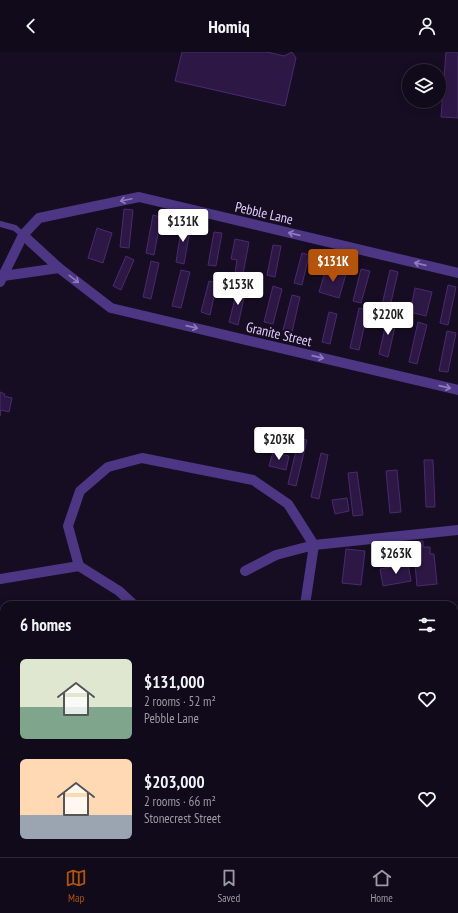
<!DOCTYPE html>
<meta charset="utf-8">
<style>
:root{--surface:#100a1a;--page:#1e1827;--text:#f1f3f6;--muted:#9c9aa2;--line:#302b39;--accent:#b45309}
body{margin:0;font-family:"PT Sans Narrow",sans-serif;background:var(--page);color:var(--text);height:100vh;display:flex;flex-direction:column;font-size:15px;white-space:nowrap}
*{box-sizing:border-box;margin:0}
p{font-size:13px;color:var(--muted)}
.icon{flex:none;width:22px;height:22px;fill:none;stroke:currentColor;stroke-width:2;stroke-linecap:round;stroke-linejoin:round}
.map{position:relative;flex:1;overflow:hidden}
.sheet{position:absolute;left:0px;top:549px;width:458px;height:256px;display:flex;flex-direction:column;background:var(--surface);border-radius:12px 12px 0 0;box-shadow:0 2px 10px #0003,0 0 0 1px var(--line)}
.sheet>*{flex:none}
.fabs{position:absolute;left:402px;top:12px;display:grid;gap:8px}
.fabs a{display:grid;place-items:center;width:44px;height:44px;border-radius:50%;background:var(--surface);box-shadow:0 2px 10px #0003,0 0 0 1px var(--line);font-size:20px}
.price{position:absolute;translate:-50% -34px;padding:0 9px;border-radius:4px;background:#fff;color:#222;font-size:13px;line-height:26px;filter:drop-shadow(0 1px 2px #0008)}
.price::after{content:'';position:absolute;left:50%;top:24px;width:12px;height:9px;margin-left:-6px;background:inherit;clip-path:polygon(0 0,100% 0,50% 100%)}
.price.active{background:var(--accent);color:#fff}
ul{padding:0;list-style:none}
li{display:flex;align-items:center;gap:12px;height:100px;padding:0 20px}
li span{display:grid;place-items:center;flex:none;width:112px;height:80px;border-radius:6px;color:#555}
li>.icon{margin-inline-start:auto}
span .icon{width:48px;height:48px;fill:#fffc;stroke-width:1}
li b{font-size:17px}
h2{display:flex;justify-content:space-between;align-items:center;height:48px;padding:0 20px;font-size:17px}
header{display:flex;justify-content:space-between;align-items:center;height:52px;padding:0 20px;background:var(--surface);font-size:18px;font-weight:700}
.tabs{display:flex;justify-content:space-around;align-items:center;height:56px;border-top:1px solid var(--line);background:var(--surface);font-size:11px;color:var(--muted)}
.tabs a{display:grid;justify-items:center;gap:2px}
.tabs .active{color:var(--accent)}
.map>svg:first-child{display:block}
</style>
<header><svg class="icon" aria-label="back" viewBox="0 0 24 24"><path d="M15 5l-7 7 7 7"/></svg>Homiq<svg class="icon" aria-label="person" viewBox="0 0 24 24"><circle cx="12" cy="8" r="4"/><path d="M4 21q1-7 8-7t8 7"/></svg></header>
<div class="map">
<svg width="458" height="805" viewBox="0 0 458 805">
<rect width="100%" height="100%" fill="#160d23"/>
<g fill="#2d1845" stroke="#4a2a71">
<path d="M182,0H267L284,4L292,0L296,6L285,54L175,29Z"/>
<path d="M446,0H458V66L441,65Z"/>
<path d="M124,157L133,158L129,196L120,195Z"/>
<path d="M153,163L161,165L154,203L146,201Z"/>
<path d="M182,172L191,173L184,212L176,210Z"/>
<path d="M97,176L112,181L103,211L88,206Z"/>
<path d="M214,180L222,181L216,214L208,213Z"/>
<path d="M235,187L249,190L243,222L235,221L237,208L231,207Z"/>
<path d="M273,193L281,194L275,225L267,223Z"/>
<path d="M302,201L309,203L302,233L294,231Z"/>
<path d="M126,204L134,208L121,238L113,234Z"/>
<path d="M151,209L159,211L151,247L143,245Z"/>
<path d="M326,217L346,222L339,246L319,240Z"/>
<path d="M361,217L370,219L361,251L353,249Z"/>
<path d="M181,218L190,220L181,256L172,254Z"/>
<path d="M390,218L398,220L390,255L382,253Z"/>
<path d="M209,229L217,231L210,263L201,260Z"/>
<path d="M448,233L456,235L448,273L440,271Z"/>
<path d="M273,234L282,237L273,272L264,270Z"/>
<path d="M238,235L246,237L238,273L229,270Z"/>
<path d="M415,236L432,240L426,264L410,260Z"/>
<path d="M292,243L300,245L292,280L283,278Z"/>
<path d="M359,256L368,258L359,298L350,296Z"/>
<path d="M329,260L337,262L330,292L322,290Z"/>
<path d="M388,263L397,266L388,305L379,302Z"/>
<path d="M418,270L427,273L417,312L409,310Z"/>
<path d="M447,279L456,281L448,320L439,319Z"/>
<path d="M0,340L5,342L4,344L12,346L9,360L1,358L0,364Z"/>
<path d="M299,386L307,388L296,434L288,432Z"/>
<path d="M273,400L289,404L286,418L269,414Z"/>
<path d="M321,401L328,403L319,447L311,445Z"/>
<path d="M424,408H433L435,455H426Z"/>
<path d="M397,418L401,460L390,461L386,419Z"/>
<path d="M357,420L363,463L353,464L348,421Z"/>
<path d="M347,446L349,459L335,462L332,448Z"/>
<path d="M423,489V495H430V502H434L437,532L417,534L413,490Z"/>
<path d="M346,497L365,499L361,533L342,531Z"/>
<path d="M408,512L411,529L383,534L380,517Z"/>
<path d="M454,646L458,648V657L454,656Z"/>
<path d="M4,673V801H7V802L0,801V691Z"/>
<path d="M454,690L458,691V701L454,700Z"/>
<path d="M454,728L458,729V744L454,743Z"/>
<path d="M15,801H31L30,805H14Z"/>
<path d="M330,801H378V805H331Z"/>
<path d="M418,801H440L439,805H432Z"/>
</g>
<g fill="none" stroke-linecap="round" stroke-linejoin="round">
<path stroke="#4d3684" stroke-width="6" d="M0,172L15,176L23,183"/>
<g stroke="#4d3684" stroke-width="10">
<path d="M23,183L59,216L111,256L458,338"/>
<path d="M3,224L59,216"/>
<path d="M0,230L23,183L39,166L139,145L458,221"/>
<path d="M79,514L68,474L80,439L108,415L142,406L253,428L288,452L314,493L458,478"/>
<path d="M245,519L276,503L314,493L305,553"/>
<path d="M0,527L79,514L119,539L134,553"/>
<path d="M121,805L122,801"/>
<path d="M319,805L321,801"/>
</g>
</g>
<defs><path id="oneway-shaft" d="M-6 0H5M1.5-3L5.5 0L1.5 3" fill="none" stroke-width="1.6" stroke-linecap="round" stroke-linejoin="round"/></defs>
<g stroke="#907bbb">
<use href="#oneway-shaft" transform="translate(126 148) rotate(168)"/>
<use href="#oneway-shaft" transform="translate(294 182) rotate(-167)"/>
<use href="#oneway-shaft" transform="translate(420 212) rotate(-167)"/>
<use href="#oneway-shaft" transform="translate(74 227) rotate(38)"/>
<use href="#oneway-shaft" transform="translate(192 275) rotate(13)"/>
<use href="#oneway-shaft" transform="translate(318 305) rotate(13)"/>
<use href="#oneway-shaft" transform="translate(445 335) rotate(13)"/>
</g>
<g text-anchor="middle" stroke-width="4" stroke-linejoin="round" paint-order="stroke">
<g font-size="14" fill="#e1cfff" stroke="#160d23">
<text transform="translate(264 161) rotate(13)" y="5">Pebble Lane</text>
<text transform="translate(279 282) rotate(13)" y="5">Granite Street</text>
</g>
</g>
</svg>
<div class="fabs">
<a><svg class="icon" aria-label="layers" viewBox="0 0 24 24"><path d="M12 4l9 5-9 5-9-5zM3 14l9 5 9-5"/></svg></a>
</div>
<b class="price" style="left:183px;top:191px">$131K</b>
<b class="price active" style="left:333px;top:231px">$131K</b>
<b class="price" style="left:238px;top:254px">$153K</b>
<b class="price" style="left:388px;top:284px">$220K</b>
<b class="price" style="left:279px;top:409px">$203K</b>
<b class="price" style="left:396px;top:523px">$263K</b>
<section class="sheet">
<h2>6 homes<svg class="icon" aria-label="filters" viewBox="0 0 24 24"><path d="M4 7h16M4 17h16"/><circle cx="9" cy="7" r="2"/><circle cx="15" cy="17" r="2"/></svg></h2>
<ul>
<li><span style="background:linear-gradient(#dfe7d0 60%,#7fa58c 0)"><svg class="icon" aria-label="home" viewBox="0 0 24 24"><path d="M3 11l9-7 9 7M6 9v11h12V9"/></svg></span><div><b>$131,000</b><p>2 rooms · 52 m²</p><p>Pebble Lane</p></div><svg class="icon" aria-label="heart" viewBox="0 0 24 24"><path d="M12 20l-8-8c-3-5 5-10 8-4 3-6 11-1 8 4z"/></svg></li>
<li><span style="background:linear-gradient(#ffd9b3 70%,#9aa5b1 0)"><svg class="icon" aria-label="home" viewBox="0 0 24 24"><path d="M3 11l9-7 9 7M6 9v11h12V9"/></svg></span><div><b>$203,000</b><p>2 rooms · 66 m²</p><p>Stonecrest Street</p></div><svg class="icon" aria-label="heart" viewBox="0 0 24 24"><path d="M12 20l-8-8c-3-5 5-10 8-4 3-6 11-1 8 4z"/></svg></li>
</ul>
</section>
</div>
<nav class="tabs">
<a class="active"><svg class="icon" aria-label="map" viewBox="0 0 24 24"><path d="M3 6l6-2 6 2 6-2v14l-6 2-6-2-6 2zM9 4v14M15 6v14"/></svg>Map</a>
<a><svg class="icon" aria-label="saved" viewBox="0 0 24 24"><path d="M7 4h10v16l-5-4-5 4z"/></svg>Saved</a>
<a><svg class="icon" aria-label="home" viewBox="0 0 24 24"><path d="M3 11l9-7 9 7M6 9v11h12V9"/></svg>Home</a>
</nav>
